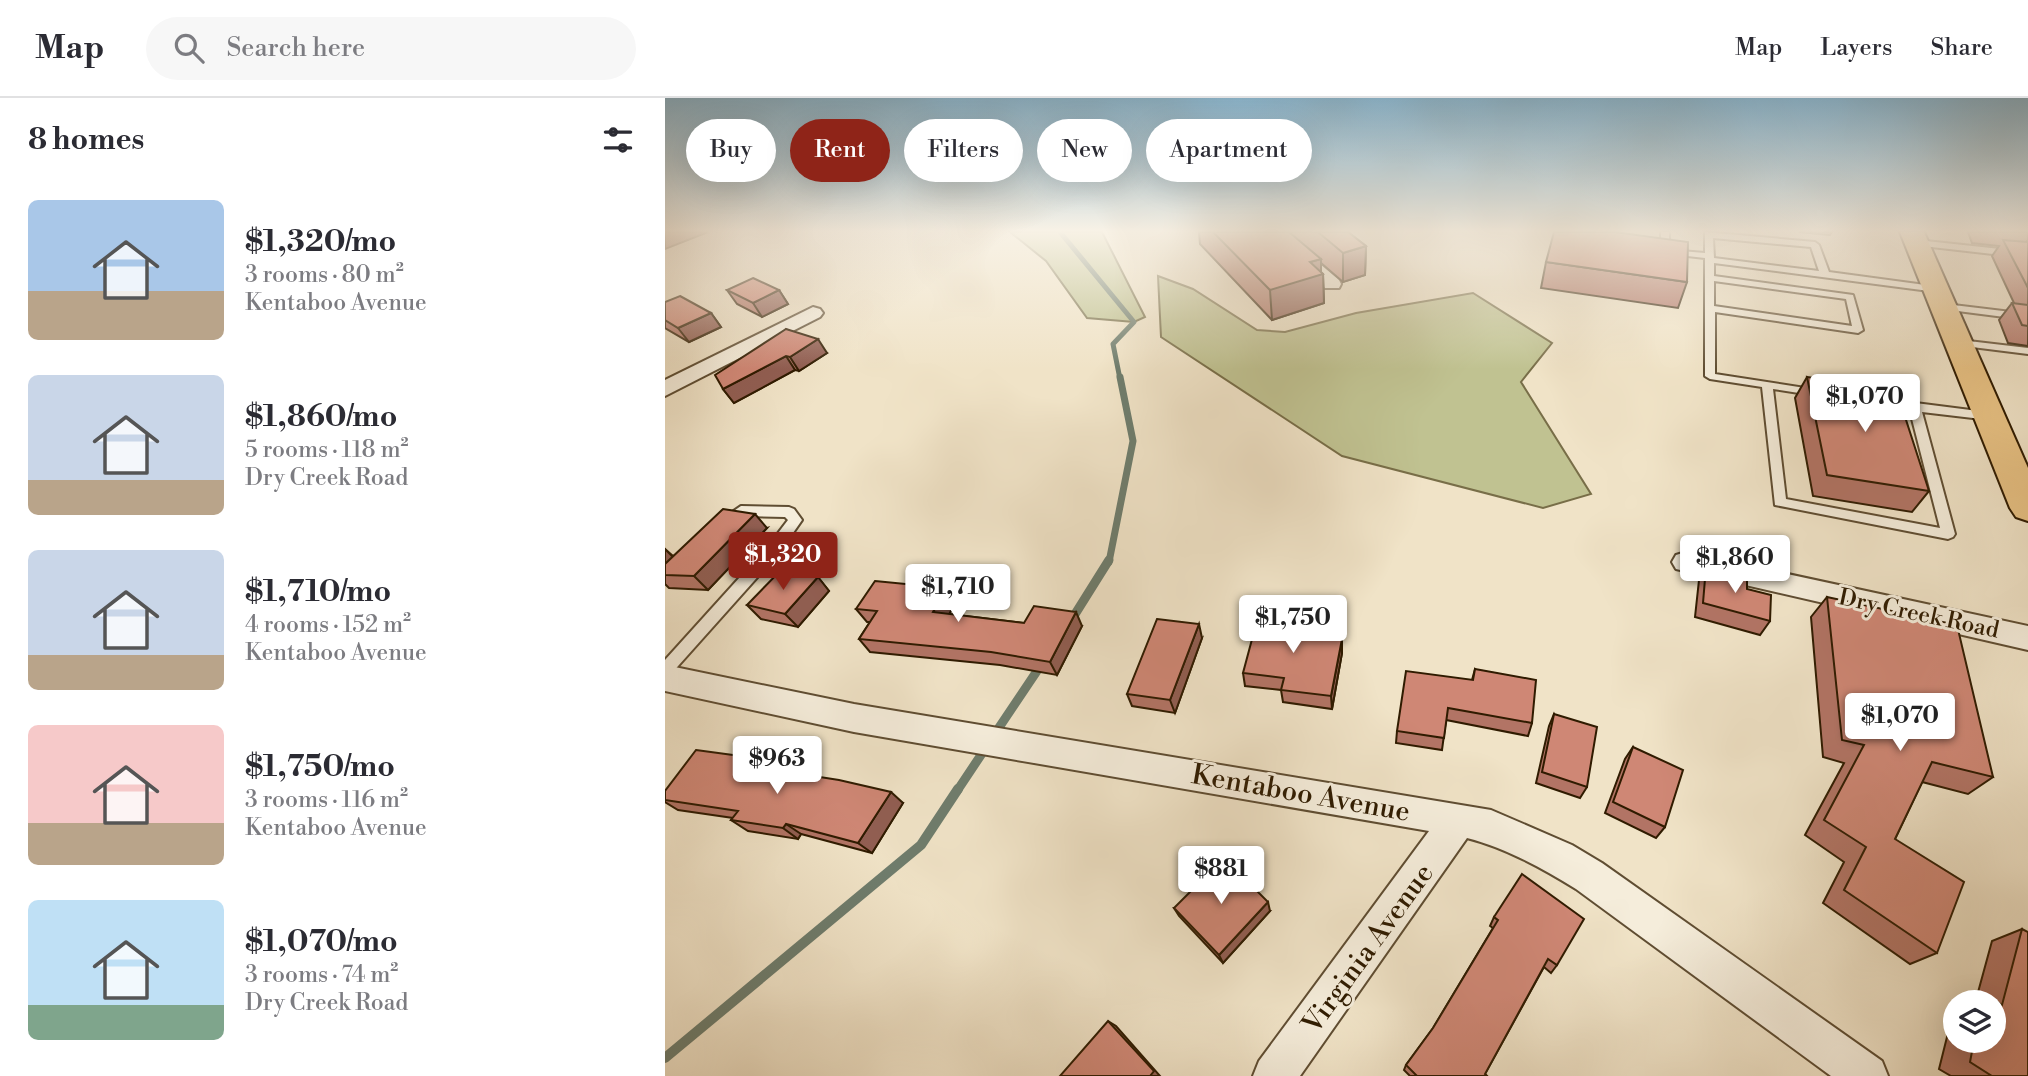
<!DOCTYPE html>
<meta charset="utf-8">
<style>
:root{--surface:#fff;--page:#f7f7f7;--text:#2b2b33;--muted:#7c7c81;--line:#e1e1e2;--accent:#8f2418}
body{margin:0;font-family:"Libre Bodoni",serif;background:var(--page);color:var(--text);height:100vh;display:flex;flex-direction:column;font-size:26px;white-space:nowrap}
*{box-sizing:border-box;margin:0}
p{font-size:23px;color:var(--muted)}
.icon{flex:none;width:38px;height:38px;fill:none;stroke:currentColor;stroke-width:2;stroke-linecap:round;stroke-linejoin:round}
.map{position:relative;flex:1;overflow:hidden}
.drawer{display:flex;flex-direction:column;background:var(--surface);width:665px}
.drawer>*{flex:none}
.top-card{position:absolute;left:21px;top:21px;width:665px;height:63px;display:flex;gap:14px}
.controls{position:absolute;left:1278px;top:892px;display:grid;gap:14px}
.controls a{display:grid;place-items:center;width:63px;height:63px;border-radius:50%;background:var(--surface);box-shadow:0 7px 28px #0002;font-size:35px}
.price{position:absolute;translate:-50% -60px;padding:0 16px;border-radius:7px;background:#fff;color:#222;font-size:23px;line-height:46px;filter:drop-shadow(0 2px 4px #0008)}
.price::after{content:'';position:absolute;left:50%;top:42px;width:21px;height:16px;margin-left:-10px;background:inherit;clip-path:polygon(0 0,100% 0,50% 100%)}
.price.active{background:var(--accent);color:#fff}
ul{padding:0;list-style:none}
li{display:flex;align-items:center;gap:21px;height:175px;padding:0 28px}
li span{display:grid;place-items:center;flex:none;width:196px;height:140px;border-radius:10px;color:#555}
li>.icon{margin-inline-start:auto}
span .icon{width:84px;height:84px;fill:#fffc;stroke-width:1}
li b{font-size:30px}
h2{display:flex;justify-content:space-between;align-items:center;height:84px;padding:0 28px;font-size:30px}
.chip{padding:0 24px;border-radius:32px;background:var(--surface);box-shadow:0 7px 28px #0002;font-size:24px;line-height:63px}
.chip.active{background:var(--accent);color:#fff}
header{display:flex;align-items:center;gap:42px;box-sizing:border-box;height:98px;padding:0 35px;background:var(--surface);border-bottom:2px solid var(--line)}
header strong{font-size:33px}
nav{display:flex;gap:38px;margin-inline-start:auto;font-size:24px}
.search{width:490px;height:63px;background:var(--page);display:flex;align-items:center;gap:18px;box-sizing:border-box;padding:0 24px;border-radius:38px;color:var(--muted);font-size:26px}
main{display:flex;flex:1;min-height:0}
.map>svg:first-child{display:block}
</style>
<header>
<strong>Map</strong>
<div class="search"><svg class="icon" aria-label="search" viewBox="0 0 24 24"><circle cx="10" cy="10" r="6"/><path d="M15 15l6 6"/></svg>Search here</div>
<nav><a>Map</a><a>Layers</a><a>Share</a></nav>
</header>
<main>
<section class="drawer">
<h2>8 homes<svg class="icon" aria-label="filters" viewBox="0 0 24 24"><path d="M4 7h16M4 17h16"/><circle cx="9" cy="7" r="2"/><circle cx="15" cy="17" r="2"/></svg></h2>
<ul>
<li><span style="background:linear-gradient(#a9c7e8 65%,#b9a48a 0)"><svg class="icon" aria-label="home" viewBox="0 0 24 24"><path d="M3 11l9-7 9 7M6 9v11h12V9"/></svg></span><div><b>$1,320/mo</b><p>3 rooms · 80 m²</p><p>Kentaboo Avenue</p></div></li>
<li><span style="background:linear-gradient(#c9d6e8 75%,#b9a48a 0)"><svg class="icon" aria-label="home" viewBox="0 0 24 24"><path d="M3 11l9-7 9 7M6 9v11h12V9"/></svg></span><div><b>$1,860/mo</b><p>5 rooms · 118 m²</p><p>Dry Creek Road</p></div></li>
<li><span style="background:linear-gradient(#c9d6e8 75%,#b9a48a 0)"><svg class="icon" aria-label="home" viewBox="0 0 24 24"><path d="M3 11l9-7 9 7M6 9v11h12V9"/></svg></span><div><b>$1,710/mo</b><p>4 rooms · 152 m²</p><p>Kentaboo Avenue</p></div></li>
<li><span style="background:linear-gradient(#f6c9c9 70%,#b9a48a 0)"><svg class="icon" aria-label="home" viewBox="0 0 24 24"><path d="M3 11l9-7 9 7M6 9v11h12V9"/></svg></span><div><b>$1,750/mo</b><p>3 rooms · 116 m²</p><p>Kentaboo Avenue</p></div></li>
<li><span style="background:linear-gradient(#bfe0f5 75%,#7fa58c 0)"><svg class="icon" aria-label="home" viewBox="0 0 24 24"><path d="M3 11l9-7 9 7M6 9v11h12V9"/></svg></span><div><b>$1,070/mo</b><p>3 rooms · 74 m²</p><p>Dry Creek Road</p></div></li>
</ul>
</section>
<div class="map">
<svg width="1363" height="978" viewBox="0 0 1363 978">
<rect width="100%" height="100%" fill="#f0e3c7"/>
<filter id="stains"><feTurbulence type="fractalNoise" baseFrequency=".00286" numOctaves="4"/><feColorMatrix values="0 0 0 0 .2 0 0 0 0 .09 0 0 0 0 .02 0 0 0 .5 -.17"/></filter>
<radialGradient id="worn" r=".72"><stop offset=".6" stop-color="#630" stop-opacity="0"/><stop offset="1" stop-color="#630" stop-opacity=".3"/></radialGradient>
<g fill="#c0c291" stroke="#786e48" stroke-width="2">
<path d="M345,134H437L480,219L469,224L422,220L381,163Z"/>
<path d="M493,178L528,191L592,232L620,234L691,215L808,195L887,245L856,284L926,396L878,410L677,358L496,239Z"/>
</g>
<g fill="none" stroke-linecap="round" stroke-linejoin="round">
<path stroke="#6f7d6d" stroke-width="5" d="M395,134L469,224L448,246L455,281"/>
<path stroke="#6f7d6d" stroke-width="7" d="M444,464L468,343L455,279"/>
<g stroke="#6f7d6d" stroke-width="9">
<path d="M407,521L444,462"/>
<path d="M329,637L376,567"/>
<path d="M292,693L322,648"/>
</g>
<path stroke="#6f7d6d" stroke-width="10" d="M0,960L256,747L293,691"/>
<defs>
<g id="service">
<path d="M996,134H1004V152L1040,155V134L1150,144L1154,147L1164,174L1275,189L1277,191L1272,194L1049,165V178L1188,197L1198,232L1193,235L1050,214V276L1153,292L1159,295L1153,298L1108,291L1121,401L1275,430L1245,313L1219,309L1213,305L1219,301L1329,315L1331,318L1325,322L1257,314L1290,436L1288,439L1283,441L1110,407L1097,289L1045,281L1040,278V160L996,155ZM1048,140L1146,149L1154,173L1049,160ZM1049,183L1181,201L1187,228L1049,208Z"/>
<path d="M1252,142L1363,154V160L1249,147L1248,145Z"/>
<path d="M1280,206L1363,216V222L1277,211V207Z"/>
<path d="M1295,242L1363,250V256L1291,247V243Z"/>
<path d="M76,408L124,409L129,411L137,422L114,455L5,577L0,578V562L104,447L123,422L120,419L78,418L66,426H56L54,423Z"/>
</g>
<g id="minor">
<path d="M598,134H617L674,182L676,186L674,190H660Z"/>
<path d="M148,209L155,211L158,215L155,219L0,298V282Z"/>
<path d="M1021,454L1363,528V552L1011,471L1007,464L1011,457Z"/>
<path d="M0,567L189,606L826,712L907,747L937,765L1217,963L1223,978H1166L911,791C877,770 841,750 802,740L635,978H588L594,963L764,733L189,634L0,593Z"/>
</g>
<path id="primary" d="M1235,134H1259L1363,370V423L1351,419L1345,410Z"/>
</defs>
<use href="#service" stroke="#5f4d32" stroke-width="4"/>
<use href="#minor" stroke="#5f4d32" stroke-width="4"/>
<use href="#primary" stroke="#2f1b00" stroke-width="4"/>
<use href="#service" fill="#f5eddb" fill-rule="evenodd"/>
<use href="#minor" fill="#f5eddb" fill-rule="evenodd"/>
<use href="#primary" fill="#e8c284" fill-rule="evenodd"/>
</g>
<g fill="#b27465" stroke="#2f1b00" stroke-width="2">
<path d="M534,134H683L701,148L700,177L678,184L656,165V174L658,176L659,205L607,222L535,146Z"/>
<path d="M1134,134H1167L1165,137Z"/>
<path d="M1303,134H1363V142L1361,144H1363V248L1343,245L1334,222L1347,205H1349L1327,158L1334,148L1307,145Z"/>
<path d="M881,164L1022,184L1013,210L876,190Z"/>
<path d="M62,192H114L123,206L97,219L72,206Z"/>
<path d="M0,204L46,215L56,229L24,244L0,230Z"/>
<path d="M121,231L162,255L134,273L130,272L69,305L58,291Z"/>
<path d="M1142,279L1264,393L1247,414L1148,398L1130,300Z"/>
<path d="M102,430L43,492L4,490L0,486V451L8,458Z"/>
<path d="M1041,469L1082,491L1105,523L1095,537L1030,519L1034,482Z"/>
<path d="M153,479L164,493L133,529L96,521L82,507Z"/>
<path d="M282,490L291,504L284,516L359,525L417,528L392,577L335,567L205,554L194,541L205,524H202L191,511Z"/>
<path d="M1162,499L1328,679L1303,696L1257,684L1230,741L1272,855L1245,866L1158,805L1179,764L1140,737L1179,665L1158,659L1146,519Z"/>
<path d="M640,534V537L677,541V555L667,611L618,604L616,592L580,588L578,575Z"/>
<path d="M537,540L510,615L467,608L462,596Z"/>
<path d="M810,571L867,625L863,638L781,622L777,652L731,645L732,633L807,582Z"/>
<path d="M889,616L922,689L915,700L871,685L884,628Z"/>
<path d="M968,649L1000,729L991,740L940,715L960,661Z"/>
<path d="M97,670L238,705L207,755L136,736L133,741L83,733L66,722L68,720L13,712L0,704V693Z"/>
<path d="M509,810L605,813L558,865L514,818Z"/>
<path d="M829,819L892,867L886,875L879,869L820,976L822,978H745L739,972L741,967L768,930L828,830L825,828Z"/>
<path d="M1357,831L1363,978H1286L1274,971L1290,907V943H1328V905H1292L1312,898L1327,843Z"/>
</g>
<g fill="#915e52" stroke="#2f1b00" stroke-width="2">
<path d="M0,134H43L0,151Z"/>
<path d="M701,148L700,177L678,184V155Z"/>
<path d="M656,161V176H658L659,205L607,222L605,192L645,164Z"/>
<path d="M114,192L123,206L97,219L88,205Z"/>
<path d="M46,215L56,229L24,244L13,230Z"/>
<path d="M153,241L162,255L134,273L125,259Z"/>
<path d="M121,258L130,272L69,305L58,291Z"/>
<path d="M90,416L102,430L43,492L29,478Z"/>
<path d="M0,451L10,461L0,471Z"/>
<path d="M153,479L164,493L133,529L120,516Z"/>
<path d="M282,490L291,504L278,527L268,514Z"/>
<path d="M411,514L417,528L392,577L385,564Z"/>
<path d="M640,521V534L637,550L636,537Z"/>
<path d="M534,526L537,540L510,615L505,602Z"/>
<path d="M677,541V555L667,611L666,598Z"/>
<path d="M83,659L98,671L77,667Z"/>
<path d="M226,694L238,705L207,755L193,745Z"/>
<path d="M121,726L136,736L133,741L118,730Z"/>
<path d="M603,804L605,813L558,865L554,857Z"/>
<path d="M443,923L451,928L495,978H485Z"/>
</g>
<g fill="#cf8775" stroke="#2f1b00" stroke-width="2">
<path d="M548,134H624L656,161L645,164L658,176L605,192Z"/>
<path d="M653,134H683L701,148L678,155Z"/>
<path d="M889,134H950L1023,144L1022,184L881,164Z"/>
<path d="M1338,142L1363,144V190Z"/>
<path d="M88,180L114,192L88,205L62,192Z"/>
<path d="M15,198L46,215L13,230L0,222V204Z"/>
<path d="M1347,205L1363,207V228L1357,227Z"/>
<path d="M121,231L153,241L125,259L121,258L58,291L50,277Z"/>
<path d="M1142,279L1231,291L1264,393L1162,377Z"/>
<path d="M58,411L90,416L29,478L0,477V466Z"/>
<path d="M1041,469L1082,479V491L1106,497L1105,523L1038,505Z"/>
<path d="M116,472L153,479L120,516L82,507Z"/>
<path d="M210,483L282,490L268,514L359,525L369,508L411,514L385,564L326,554L194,541L212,513L191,511Z"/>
<path d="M1162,499L1292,527L1328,679L1267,664L1230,741L1299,784L1272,855L1179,792L1201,749L1159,722L1199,647L1177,642Z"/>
<path d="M594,515L640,521L636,537L677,541L666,598L616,592L619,580L578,575Z"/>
<path d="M492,521L534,526L505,602L462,596Z"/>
<path d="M810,571L871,582L867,625L783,610L779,640L732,633L741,573L808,582Z"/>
<path d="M889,616L932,629L922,689L877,674Z"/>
<path d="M968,649L1018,672L1000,729L948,704Z"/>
<path d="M31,652L83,659L77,667L174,682L226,694L193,745L121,726L118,730L66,722L73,713L0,702V693Z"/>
<path d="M559,760L603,804L554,857L509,810Z"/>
<path d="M857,776L919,821L892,867L883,861L820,976L822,978H752L741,967L768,930L833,822L829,819Z"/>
<path d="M1357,831L1363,834V978H1327L1305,964L1309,943H1328V905H1318L1320,896L1337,907Z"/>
<path d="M443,923L489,973L485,978H395Z"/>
</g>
<linearGradient id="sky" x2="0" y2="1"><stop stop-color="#89b8d4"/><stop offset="0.49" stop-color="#f8f2e6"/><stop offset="1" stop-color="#f8f2e6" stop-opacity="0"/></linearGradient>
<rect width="1363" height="271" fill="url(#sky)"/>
<g text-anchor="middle" stroke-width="6" stroke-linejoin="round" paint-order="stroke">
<g font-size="23" fill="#2f1b00" stroke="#f5eddb">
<text transform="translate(1254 515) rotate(12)" y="8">Dry Creek Road</text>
</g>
<g font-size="28" fill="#2f1b00" stroke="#f5eddb">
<text transform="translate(636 694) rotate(10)" y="10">Kentaboo Avenue</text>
<text transform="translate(702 850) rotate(-54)" y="10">Virginia Avenue</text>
</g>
</g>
<rect width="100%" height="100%" filter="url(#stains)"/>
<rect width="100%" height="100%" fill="url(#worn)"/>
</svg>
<div class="controls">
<a><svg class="icon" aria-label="layers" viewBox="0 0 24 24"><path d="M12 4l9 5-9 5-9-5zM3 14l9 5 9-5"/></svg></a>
</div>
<b class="price" style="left:1200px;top:336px">$1,070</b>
<b class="price active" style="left:118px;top:494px">$1,320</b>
<b class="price" style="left:1070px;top:497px">$1,860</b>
<b class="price" style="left:293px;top:526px">$1,710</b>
<b class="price" style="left:628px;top:557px">$1,750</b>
<b class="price" style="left:1235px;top:655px">$1,070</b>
<b class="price" style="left:112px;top:698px">$963</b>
<b class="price" style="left:556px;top:808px">$881</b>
<div class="top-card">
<a class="chip">Buy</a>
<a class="chip active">Rent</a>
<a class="chip">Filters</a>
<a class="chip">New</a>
<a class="chip">Apartment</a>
</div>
</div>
</main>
